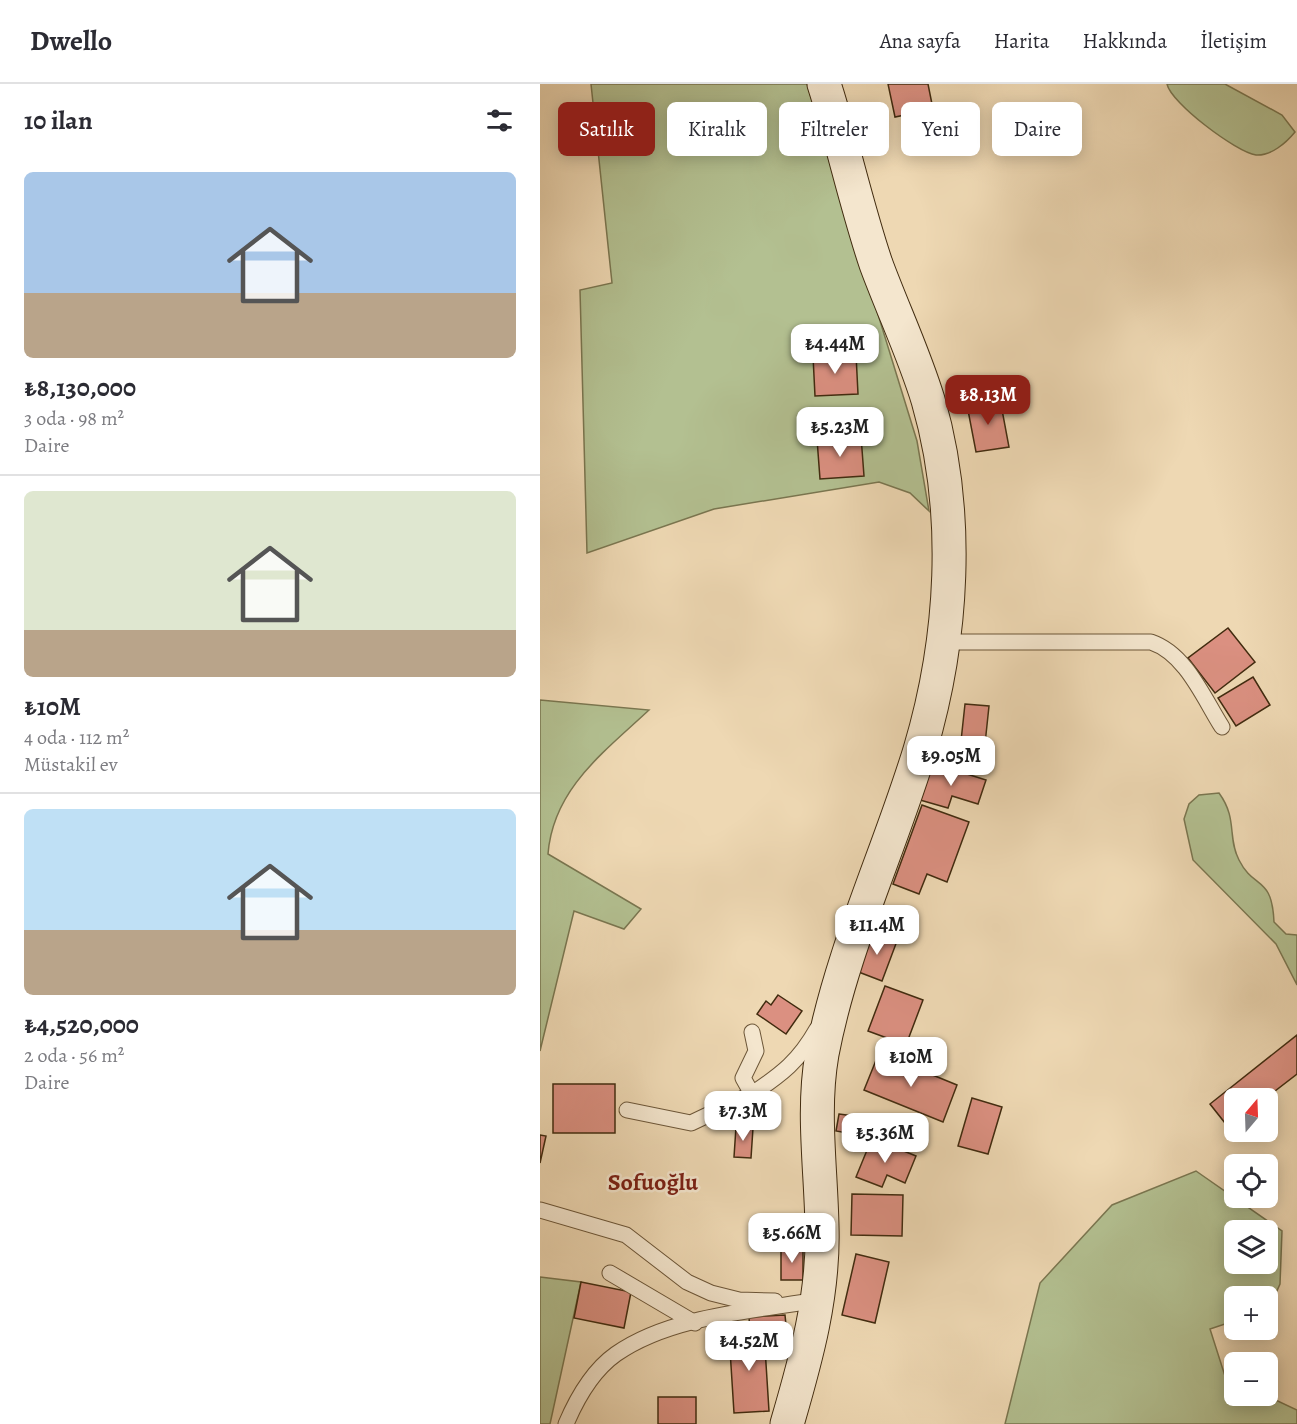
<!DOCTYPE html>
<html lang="tr">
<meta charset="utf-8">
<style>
:root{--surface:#fff;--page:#f2f2f3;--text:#2b2b33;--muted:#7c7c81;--line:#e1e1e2;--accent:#8f2418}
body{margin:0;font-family:Alegreya,serif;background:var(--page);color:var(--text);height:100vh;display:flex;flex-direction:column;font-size:22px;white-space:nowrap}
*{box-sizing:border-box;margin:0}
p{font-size:20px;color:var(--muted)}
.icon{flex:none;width:33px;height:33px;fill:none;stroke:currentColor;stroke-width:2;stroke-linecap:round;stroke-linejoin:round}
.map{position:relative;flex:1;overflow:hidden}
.details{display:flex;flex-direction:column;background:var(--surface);width:540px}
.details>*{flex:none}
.top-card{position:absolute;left:18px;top:18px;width:570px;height:54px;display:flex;gap:12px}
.needle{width:39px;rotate:19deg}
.tools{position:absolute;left:684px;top:1004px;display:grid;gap:12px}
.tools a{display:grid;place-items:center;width:54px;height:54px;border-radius:9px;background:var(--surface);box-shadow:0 3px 15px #0003;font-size:30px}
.price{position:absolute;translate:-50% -51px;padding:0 14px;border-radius:12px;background:#fff;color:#222;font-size:20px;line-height:39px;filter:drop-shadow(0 2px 3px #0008)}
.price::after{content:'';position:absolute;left:50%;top:36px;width:18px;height:14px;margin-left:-9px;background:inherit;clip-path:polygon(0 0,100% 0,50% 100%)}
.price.on{background:var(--accent);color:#fff}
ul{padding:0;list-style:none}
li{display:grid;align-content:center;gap:12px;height:318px;padding:0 24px}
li+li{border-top:2px solid var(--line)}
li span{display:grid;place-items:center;height:186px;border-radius:9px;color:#555}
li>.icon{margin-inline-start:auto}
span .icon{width:108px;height:108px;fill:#fffc;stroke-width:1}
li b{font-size:26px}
h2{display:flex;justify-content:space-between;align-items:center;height:72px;padding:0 24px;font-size:26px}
.tag{padding:0 21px;border-radius:9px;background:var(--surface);box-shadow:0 3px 15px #0003;font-size:21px;line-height:54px}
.tag.on{background:var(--accent);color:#fff}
header{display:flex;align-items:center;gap:36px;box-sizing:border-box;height:84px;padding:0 30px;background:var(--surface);border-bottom:2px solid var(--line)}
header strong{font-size:28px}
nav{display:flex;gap:33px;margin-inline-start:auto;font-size:21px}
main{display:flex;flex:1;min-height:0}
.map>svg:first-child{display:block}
</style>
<header>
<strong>Dwello</strong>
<nav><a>Ana sayfa</a><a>Harita</a><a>Hakkında</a><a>İletişim</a></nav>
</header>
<main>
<section class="details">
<h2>10 ilan<svg class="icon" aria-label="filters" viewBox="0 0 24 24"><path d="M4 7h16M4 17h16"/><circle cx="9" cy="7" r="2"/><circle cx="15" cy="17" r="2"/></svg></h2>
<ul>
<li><span style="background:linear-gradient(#a9c7e8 65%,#b9a48a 0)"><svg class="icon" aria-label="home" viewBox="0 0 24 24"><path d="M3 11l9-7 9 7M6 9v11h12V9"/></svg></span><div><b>₺8,130,000</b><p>3 oda · 98 m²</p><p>Daire</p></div></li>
<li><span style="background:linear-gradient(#dfe7d0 75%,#b9a48a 0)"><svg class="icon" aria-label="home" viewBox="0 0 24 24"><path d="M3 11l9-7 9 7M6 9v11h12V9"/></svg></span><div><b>₺10M</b><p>4 oda · 112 m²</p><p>Müstakil ev</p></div></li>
<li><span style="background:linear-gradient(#bfe0f5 65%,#b9a48a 0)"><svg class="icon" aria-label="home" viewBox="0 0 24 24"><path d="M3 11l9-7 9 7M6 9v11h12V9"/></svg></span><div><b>₺4,520,000</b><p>2 oda · 56 m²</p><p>Daire</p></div></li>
</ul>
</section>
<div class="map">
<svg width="757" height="1340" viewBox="0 0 757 1340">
<rect width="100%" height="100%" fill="#eed8b3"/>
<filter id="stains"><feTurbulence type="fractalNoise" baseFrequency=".00333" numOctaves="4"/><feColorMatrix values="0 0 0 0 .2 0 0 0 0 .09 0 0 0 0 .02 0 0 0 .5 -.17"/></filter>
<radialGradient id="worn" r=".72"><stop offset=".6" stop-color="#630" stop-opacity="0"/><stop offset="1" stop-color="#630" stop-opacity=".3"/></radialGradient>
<g fill="#b3c091" stroke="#7a7650" stroke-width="1.5" fill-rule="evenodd">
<path d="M51,0H267L377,357L389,427L370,409L339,398L174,425L47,469L40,206L72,199Z"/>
<path d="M627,0H685L742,31L755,48C746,59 731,72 716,71C696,68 631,19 627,0Z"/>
<path d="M0,616L109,626C64,668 13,705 8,770L101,825L84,845L34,827L0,967Z"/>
<path d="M679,709C698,735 687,753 699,776C714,806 732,791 734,838L746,850L757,851V901L736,860L653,776L644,735L649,720L659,711Z"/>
<path d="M656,1087L742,1147L740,1200L728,1227V1212H694V1237L670,1245L685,1292L694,1297V1311H725L757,1326V1340H465L500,1199L572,1121ZM694,1146H728V1179H694Z"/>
<path d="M0,1193L41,1198L10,1340H0Z"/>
</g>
<g fill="#db9081" stroke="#412b0f" stroke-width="1.5">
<path d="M348,0H388L393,25L355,33Z"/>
<path d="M316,270L318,310L275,312L273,272Z"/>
<path d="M460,315L469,363L436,368L427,321Z"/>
<path d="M321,352L324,392L280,395L277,355Z"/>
<path d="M688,544L715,578L675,609L648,574Z"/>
<path d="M713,593L730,621L696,642L678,614Z"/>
<path d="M425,620L449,622L445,660L421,657Z"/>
<path d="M392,679L446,696L438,720L412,712L408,724L380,716Z"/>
<path d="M382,721L429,738L407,798L387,790L379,810L353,800Z"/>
<path d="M332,847L357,857L342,897L316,887Z"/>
<path d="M345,902L383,916L366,961L328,947Z"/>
<path d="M238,911L262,927L246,950L217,930L226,917L231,921Z"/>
<path d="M757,951V990L726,1014H694V1039L689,1044L670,1020Z"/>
<path d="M339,969L417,1001L403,1038L324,1006Z"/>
<rect x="13" y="1000" width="62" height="49"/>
<path d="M432,1014L462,1023L448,1070L418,1062Z"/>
<path d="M299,1030L321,1033L318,1051L296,1047Z"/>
<path d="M196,1043L213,1044L211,1074L194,1073Z"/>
<path d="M0,1051L6,1052L0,1079Z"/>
<path d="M332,1054L376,1072L365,1099L347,1091L342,1103L316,1093Z"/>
<path d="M312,1110L363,1111L362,1152L311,1151Z"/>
<rect x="241" y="1165" width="22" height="31"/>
<path d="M316,1170L349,1178L335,1239L302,1231Z"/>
<path d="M41,1198L91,1208L84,1244L34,1234Z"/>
<path d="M245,1231L247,1251L224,1254V1248L210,1249L209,1233Z"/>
<path d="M224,1248L229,1327L194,1329L189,1250Z"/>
<rect x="118" y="1313" width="38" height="27"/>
</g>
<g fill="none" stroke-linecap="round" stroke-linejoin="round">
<defs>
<g id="lane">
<path d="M402,558H611C646,570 663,613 682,643"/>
<path d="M212,948L216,967L203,994L212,1010C242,990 259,977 277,945"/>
<path d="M87,1026L151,1039L212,1010"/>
<path d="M0,1126L86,1151L147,1198L171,1209L199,1216L235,1217"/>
<path d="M70,1189L155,1239"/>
<path d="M26,1340C37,1314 52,1287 76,1270C130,1232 213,1227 278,1216"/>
</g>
<path id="secondary" d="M247,1340C266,1275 284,1211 282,1143C281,1085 272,1027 282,970C302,865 349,768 380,666C413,555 421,429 388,316C374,270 353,226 336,180C316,121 303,59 284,0"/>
</defs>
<use href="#lane" stroke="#6c5638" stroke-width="17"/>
<use href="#secondary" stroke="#412b0f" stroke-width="35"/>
<use href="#lane" stroke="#f4e6ce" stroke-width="15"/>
<use href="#secondary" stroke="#f4e6ce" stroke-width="33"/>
</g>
<g text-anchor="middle" stroke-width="5" stroke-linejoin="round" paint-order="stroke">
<g font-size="24" font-weight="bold" fill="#7a1f14" stroke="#f4e6ce">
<text x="113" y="1106">Sofuoğlu</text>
</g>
</g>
<rect width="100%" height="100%" filter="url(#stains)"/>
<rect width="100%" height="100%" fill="url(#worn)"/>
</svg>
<div class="tools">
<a><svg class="needle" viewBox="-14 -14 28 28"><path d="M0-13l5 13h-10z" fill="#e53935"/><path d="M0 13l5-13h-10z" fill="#7c7c81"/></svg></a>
<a><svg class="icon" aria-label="locate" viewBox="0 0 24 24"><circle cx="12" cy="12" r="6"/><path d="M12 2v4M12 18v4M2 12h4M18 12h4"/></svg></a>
<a><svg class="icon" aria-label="layers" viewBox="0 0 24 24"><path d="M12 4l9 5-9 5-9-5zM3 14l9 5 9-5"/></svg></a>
<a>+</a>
<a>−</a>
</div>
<b class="price" style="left:295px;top:291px">₺4.44M</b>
<b class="price on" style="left:448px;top:342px">₺8.13M</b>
<b class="price" style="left:300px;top:374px">₺5.23M</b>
<b class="price" style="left:411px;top:703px">₺9.05M</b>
<b class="price" style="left:337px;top:872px">₺11.4M</b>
<b class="price" style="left:371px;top:1004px">₺10M</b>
<b class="price" style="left:203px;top:1058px">₺7.3M</b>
<b class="price" style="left:345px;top:1080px">₺5.36M</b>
<b class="price" style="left:252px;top:1180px">₺5.66M</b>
<b class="price" style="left:209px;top:1288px">₺4.52M</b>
<div class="top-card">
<a class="tag on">Satılık</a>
<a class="tag">Kiralık</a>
<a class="tag">Filtreler</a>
<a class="tag">Yeni</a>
<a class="tag">Daire</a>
</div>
</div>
</main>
